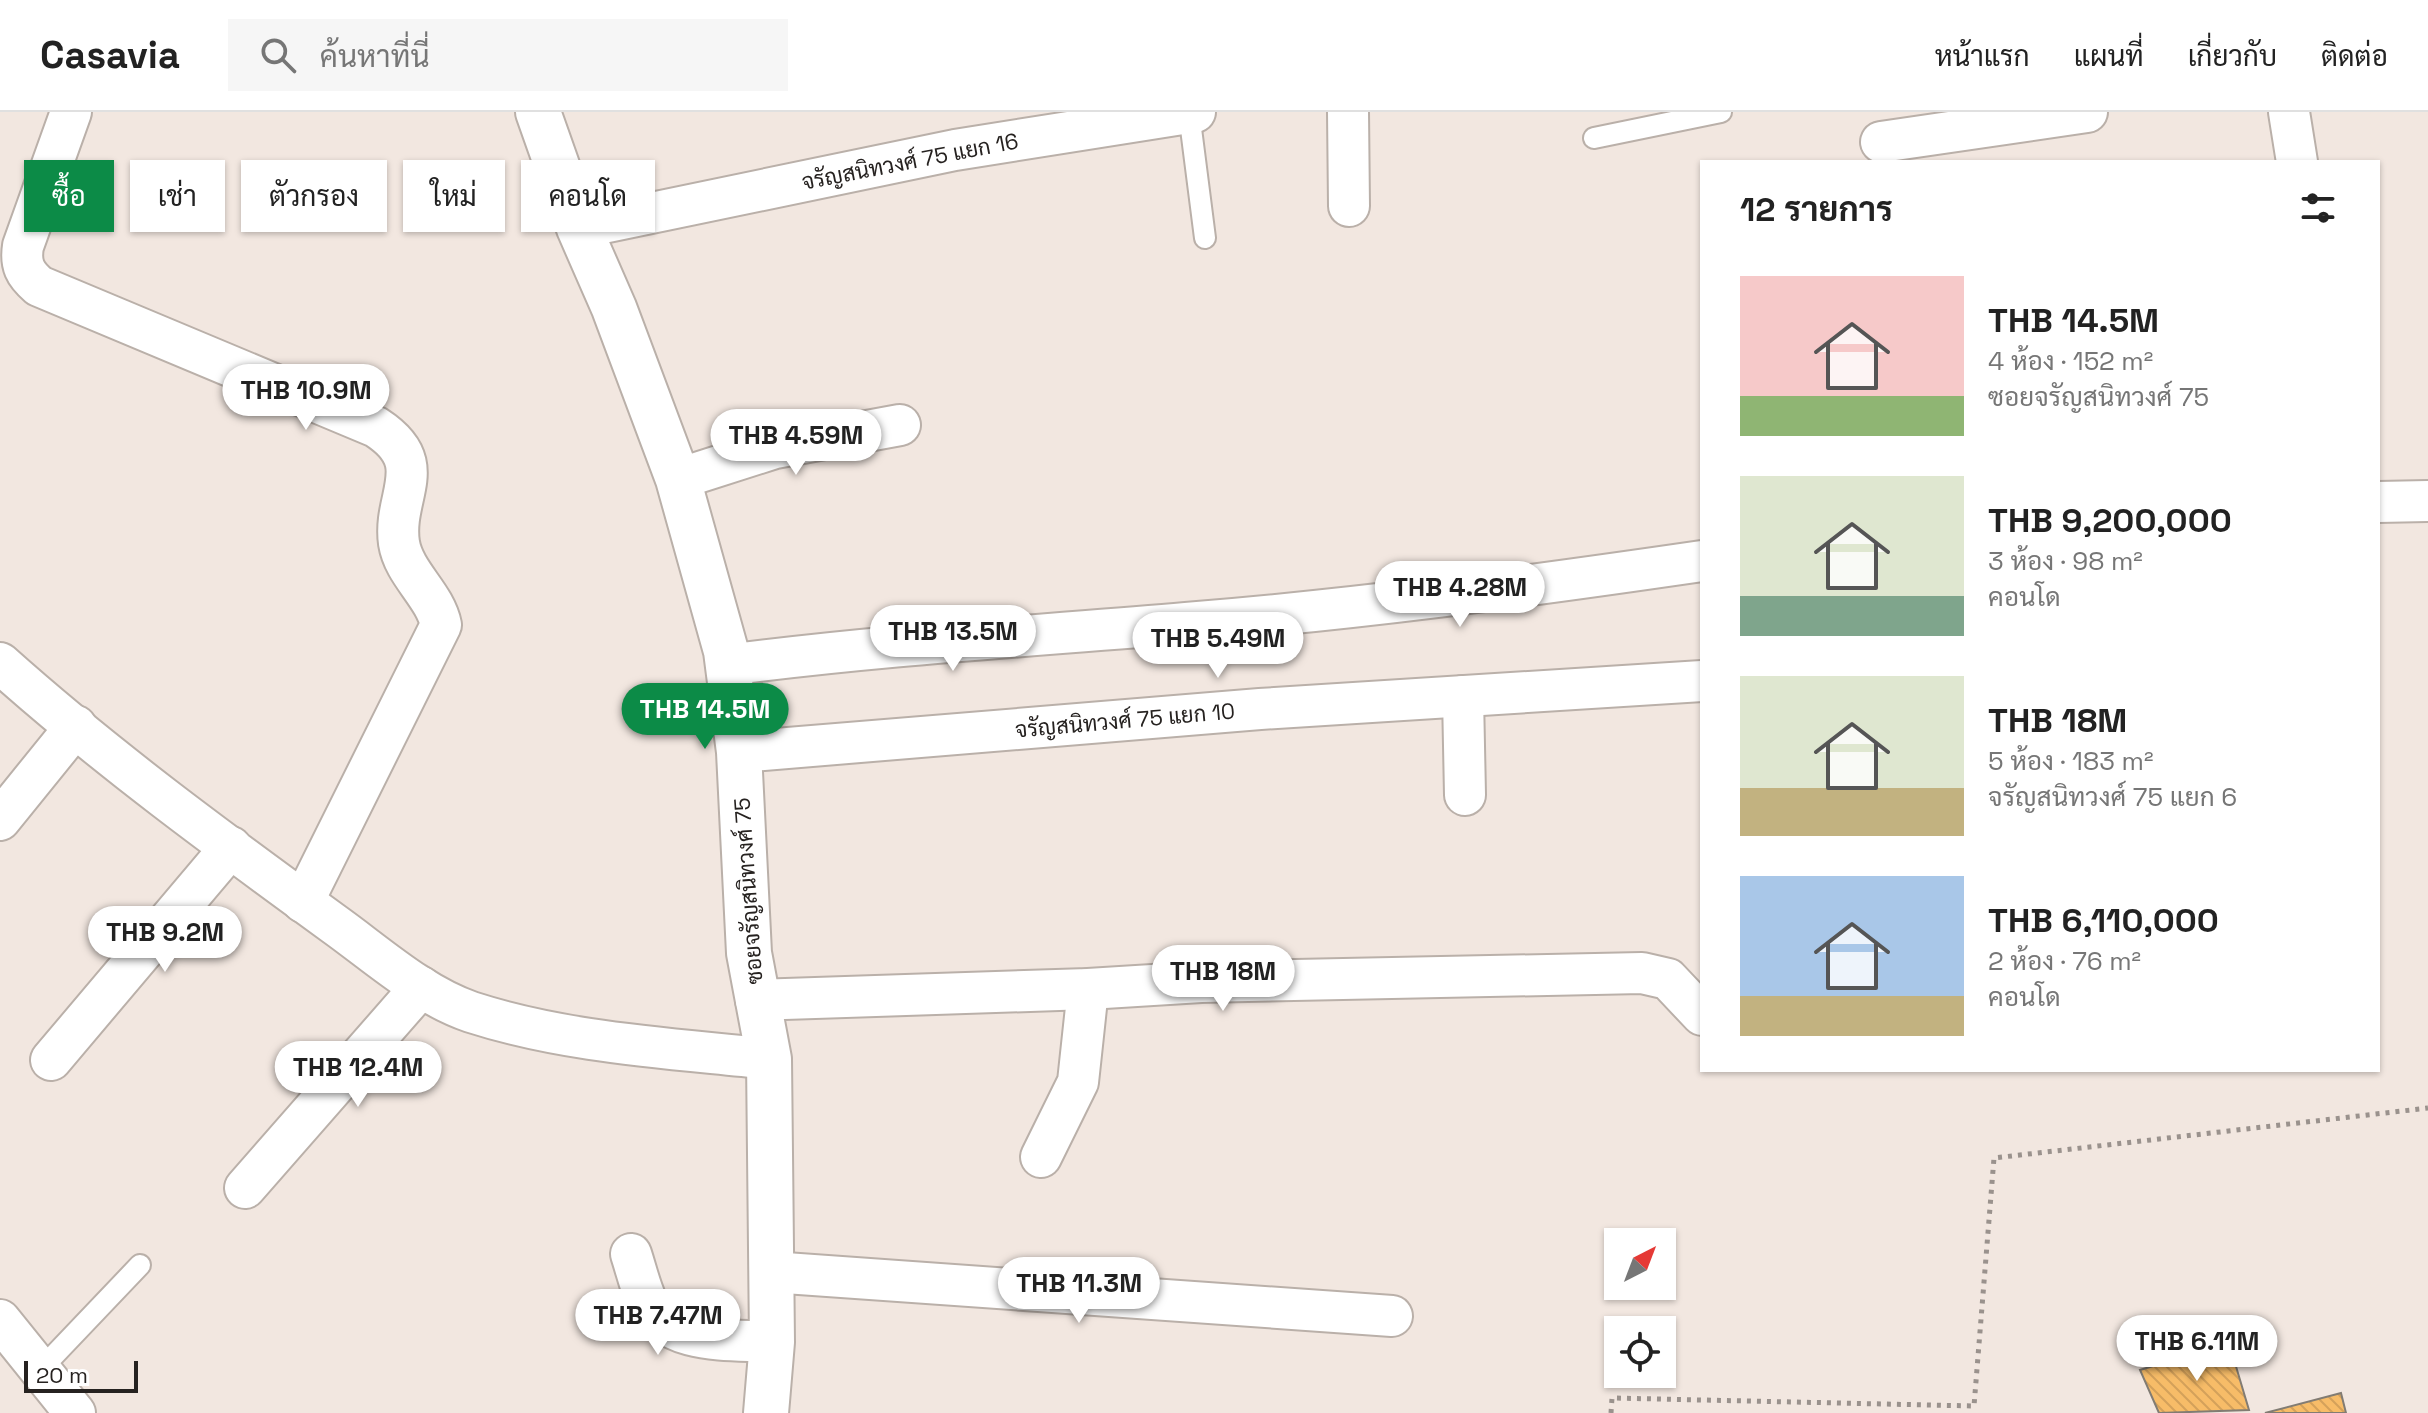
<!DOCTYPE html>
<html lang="th">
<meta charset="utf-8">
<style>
:root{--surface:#fff;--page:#f6f6f6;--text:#222;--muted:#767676;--line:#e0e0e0;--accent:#0c8b47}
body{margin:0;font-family:"Space Grotesk",Sarabun,sans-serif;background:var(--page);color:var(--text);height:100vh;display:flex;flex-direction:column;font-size:30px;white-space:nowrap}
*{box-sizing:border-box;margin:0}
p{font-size:26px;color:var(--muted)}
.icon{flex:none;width:44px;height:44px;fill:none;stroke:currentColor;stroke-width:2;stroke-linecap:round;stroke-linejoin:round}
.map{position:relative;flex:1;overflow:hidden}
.side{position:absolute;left:1700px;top:48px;width:680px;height:912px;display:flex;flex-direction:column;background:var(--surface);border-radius:0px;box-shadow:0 2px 6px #0004}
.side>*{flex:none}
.top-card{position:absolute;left:24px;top:48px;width:760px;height:72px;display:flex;gap:16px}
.needle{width:52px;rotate:42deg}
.tools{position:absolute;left:1604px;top:1116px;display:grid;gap:16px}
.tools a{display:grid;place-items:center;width:72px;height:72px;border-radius:0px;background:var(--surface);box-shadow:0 2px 6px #0004;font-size:40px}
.scale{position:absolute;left:24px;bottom:20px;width:114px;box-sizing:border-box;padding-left:8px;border:4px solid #262220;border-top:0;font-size:22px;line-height:28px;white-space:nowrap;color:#262220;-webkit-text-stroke:6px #fff;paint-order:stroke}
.price{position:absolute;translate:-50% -68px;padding:0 18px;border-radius:28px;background:#fff;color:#222;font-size:26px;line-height:52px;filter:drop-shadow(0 2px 4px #0008)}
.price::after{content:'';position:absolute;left:50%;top:48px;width:24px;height:18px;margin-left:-12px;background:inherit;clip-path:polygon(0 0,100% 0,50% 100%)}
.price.active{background:var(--accent);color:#fff}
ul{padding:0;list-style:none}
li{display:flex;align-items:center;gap:24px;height:200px;padding:0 40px}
li span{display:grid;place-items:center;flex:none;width:224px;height:160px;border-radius:0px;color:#555}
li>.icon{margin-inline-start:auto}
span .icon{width:96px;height:96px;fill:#fffc;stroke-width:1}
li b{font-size:34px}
h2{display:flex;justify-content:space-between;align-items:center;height:96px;padding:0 40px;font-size:34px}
.tag{padding:0 28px;border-radius:0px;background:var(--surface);box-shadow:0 2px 6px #0004;font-size:28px;line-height:72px}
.tag.active{background:var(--accent);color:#fff}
header{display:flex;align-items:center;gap:48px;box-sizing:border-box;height:112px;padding:0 40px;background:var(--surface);border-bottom:2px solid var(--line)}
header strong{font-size:38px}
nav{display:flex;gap:44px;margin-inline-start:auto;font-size:28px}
.search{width:560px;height:72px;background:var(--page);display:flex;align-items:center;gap:20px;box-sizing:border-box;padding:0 28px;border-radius:0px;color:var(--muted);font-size:30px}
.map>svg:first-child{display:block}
</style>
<header>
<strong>Casavia</strong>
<div class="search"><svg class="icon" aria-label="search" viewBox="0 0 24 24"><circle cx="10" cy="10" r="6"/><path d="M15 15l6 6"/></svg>ค้นหาที่นี่</div>
<nav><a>หน้าแรก</a><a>แผนที่</a><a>เกี่ยวกับ</a><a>ติดต่อ</a></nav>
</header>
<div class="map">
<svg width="2428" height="1301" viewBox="0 0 2428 1301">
<defs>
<pattern id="building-back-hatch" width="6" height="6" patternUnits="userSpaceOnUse" patternTransform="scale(2)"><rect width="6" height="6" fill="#f7bc68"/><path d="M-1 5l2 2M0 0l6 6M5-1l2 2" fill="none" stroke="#d4a15a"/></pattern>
</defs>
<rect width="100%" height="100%" fill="#f2e7e0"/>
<g fill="url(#building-back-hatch)" stroke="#827c73" stroke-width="2">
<path d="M2229,1231L2249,1298L2159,1301L2140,1258Z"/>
<path d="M2341,1281L2346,1301H2265Z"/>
</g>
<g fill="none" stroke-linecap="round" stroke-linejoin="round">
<defs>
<g id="lane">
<path d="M1189,1L1205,126"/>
<path d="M1594,26L1721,0"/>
<path d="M41,1257L140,1153"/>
</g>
<g id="street">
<path d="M71,0L23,134C20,153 25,162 39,174L376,315C433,352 392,383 399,431C404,462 435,483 441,513L303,790"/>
<path d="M1348,0L1349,94"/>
<path d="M2289,0L2297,50"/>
<path d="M1881,30L2087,0"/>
<path d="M579,116L955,38L1195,0"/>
<path d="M678,367L775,336L900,313"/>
<path d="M2378,390L2428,389"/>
<path d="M0,551C105,645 220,729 334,812C376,842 421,883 471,900C567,931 669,936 769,947"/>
<path d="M728,553C880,533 1033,524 1186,511C1359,497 1530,474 1702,449"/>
<path d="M1463,584L1465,683"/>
<path d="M739,640L1260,597L1702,569"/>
<path d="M0,708L76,614"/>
<path d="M756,888L1088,877L1201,870L1642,861L1668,867L1702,903"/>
<path d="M51,948L231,735"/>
<path d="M1041,1045L1078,970L1088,877"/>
<path d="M245,1076L421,875"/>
<path d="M631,1142C636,1157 640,1175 647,1190C668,1234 730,1227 772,1230"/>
<path d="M771,1160L1392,1204"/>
<path d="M0,1208L75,1301"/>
</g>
<path id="secondary" d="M538,0L579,116L614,196L678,367L726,539L739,640L749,841L769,947L772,1230L766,1301"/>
</defs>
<use href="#lane" stroke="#bab0a9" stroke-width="24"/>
<use href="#street" stroke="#bab0a9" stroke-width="44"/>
<use href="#secondary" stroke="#bab0a9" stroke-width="48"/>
<path stroke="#9a928d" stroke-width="5" stroke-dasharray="4 6" stroke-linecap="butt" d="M1611,1301L1612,1286L1974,1294L1994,1046L2428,996"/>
<use href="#lane" stroke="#fff" stroke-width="20"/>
<use href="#street" stroke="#fff" stroke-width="40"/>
<use href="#secondary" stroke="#fff" stroke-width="44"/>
</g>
<g text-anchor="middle" stroke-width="8" stroke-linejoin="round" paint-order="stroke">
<g font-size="22" fill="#262220" stroke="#fff">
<text transform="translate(910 49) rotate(-11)" y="8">จรัญสนิทวงศ์ 75 แยก 16</text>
<text transform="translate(1125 608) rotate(-5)" y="8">จรัญสนิทวงศ์ 75 แยก 10</text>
<text transform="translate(748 779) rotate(-94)" y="8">ซอยจรัญสนิทวงศ์ 75</text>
</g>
</g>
</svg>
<div class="tools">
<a><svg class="needle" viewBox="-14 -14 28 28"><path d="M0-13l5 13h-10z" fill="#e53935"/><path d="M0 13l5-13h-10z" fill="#767676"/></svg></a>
<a><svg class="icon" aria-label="locate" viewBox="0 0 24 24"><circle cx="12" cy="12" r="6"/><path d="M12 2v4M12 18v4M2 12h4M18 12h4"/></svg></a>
</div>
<div class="scale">20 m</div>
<b class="price" style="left:306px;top:320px">THB 10.9M</b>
<b class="price" style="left:796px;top:365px">THB 4.59M</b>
<b class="price" style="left:1460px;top:517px">THB 4.28M</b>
<b class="price" style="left:953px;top:561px">THB 13.5M</b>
<b class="price" style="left:1218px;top:568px">THB 5.49M</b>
<b class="price active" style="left:705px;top:639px">THB 14.5M</b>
<b class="price" style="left:165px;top:862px">THB 9.2M</b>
<b class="price" style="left:1223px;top:901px">THB 18M</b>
<b class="price" style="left:358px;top:997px">THB 12.4M</b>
<b class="price" style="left:1079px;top:1213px">THB 11.3M</b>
<b class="price" style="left:658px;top:1245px">THB 7.47M</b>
<b class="price" style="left:2197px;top:1271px">THB 6.11M</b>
<div class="top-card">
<a class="tag active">ซื้อ</a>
<a class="tag">เช่า</a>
<a class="tag">ตัวกรอง</a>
<a class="tag">ใหม่</a>
<a class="tag">คอนโด</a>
</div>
<section class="side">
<h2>12 รายการ<svg class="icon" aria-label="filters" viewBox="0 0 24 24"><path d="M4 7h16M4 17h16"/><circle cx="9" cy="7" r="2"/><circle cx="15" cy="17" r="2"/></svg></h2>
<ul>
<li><span style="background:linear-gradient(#f6c9c9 75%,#8fb573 0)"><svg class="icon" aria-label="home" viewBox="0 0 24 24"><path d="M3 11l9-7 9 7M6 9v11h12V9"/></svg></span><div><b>THB 14.5M</b><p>4 ห้อง · 152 m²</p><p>ซอยจรัญสนิทวงศ์ 75</p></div></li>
<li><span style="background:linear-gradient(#dfe7d0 75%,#7fa58c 0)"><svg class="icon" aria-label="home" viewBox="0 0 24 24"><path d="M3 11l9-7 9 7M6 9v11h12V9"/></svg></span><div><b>THB 9,200,000</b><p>3 ห้อง · 98 m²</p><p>คอนโด</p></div></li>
<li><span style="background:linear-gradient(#dfe7d0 70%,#c2b280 0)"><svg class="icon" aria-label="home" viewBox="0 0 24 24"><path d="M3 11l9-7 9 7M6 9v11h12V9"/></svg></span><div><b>THB 18M</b><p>5 ห้อง · 183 m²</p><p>จรัญสนิทวงศ์ 75 แยก 6</p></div></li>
<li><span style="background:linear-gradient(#a9c7e8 75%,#c2b280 0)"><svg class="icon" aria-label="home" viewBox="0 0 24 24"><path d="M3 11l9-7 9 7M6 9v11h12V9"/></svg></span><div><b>THB 6,110,000</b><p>2 ห้อง · 76 m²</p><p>คอนโด</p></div></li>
</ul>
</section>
</div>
